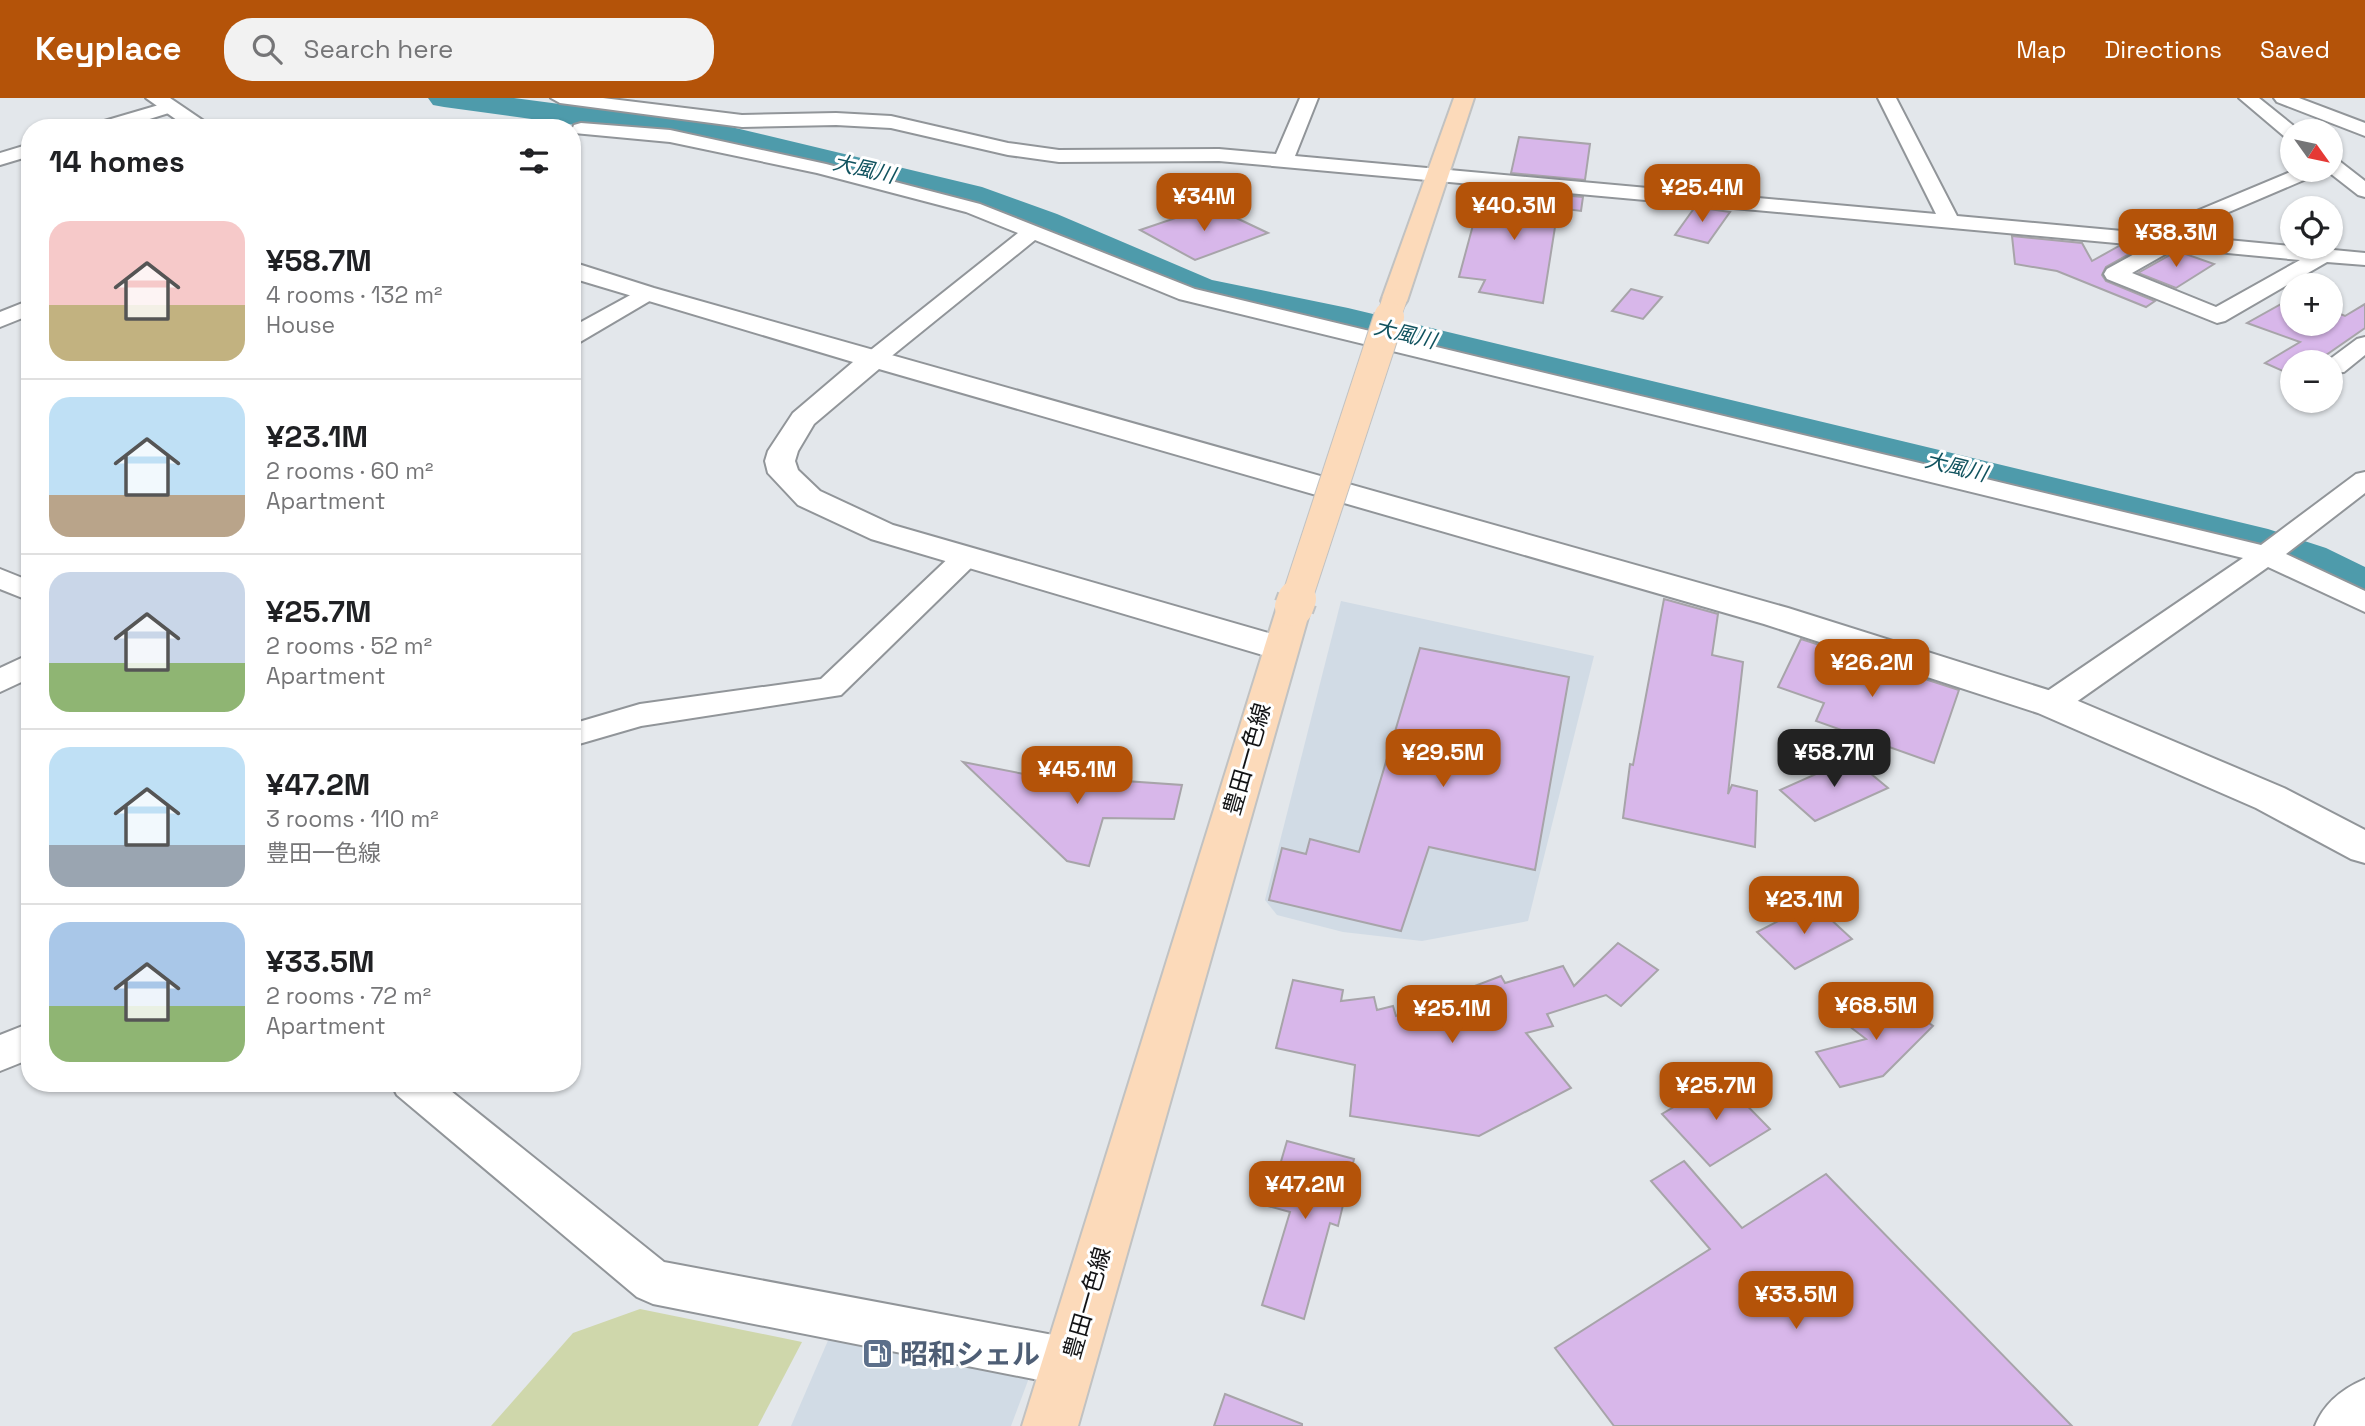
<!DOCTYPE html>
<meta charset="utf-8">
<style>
:root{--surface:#fff;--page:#f2f2f2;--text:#202124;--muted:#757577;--line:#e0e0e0;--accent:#b45309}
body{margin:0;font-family:"Space Grotesk","Noto Sans JP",sans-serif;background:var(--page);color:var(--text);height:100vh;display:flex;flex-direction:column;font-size:26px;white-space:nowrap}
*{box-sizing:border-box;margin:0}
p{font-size:23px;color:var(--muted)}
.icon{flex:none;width:38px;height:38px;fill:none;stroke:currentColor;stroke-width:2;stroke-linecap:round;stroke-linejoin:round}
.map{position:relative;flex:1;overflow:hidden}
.panel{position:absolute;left:21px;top:21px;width:560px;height:973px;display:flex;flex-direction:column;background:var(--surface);border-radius:28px;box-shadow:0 2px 5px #0004}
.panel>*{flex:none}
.needle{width:46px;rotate:123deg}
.tools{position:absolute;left:2280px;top:21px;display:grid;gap:14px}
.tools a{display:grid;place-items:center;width:63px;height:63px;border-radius:50%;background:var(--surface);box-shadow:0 2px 5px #0004;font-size:35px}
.price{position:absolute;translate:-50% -60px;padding:0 16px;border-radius:14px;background:var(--accent);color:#fff;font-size:23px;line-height:46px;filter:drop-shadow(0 2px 4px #0008)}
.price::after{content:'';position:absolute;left:50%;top:42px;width:21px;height:16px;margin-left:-10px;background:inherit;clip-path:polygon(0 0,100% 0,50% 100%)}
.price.current{background:#222;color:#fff}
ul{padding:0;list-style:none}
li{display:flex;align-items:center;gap:21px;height:175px;padding:0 28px}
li+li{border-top:2px solid var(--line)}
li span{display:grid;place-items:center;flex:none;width:196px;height:140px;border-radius:21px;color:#555}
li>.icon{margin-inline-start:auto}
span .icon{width:84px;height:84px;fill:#fffc;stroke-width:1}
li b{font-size:30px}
h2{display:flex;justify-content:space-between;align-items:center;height:84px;padding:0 28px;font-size:30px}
header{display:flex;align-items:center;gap:42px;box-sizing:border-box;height:98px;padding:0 35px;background:var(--accent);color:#fff}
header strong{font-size:33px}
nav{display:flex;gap:38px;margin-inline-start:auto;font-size:24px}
.search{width:490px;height:63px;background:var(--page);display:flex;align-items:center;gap:18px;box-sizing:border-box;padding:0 24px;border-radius:28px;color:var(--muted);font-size:26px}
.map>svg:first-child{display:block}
</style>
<header>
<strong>Keyplace</strong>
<div class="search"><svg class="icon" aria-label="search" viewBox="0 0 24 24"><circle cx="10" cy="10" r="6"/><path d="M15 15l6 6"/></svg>Search here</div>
<nav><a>Map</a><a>Directions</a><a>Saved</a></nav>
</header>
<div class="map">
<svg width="2365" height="1328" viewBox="0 0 2365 1328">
<rect width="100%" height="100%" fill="#e3e7eb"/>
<g fill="#d1dbe5">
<path d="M1341,503L1594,558L1528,823L1422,843L1343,834L1277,817L1265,802Z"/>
<path d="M833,1231L1029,1280L1011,1328H791Z"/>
</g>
<path fill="#cfd7ab" d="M640,1211L802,1244L758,1328H491L573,1235Z"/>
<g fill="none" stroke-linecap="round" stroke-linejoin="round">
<path fill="#4e9bab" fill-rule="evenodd" d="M428,0H514L727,28L982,89L1057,116L1212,182L1348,210L2268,431L2326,450L2365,469V504L2347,499L2290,472L2234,452L1348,234L1187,199L1031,132L958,104L727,48L444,9L433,7Z"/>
</g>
<g fill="#d8b7ea" stroke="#a7a4a9" stroke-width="2">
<path d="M1519,39L1590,46L1585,82L1511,75Z"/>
<path d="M1483,90L1583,99L1581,113L1558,110L1543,205L1479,194L1485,182L1459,179Z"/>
<path d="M1211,108L1268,135L1195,162L1140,132Z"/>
<path d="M1695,109L1730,114L1708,145L1675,137Z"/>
<path d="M2012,138L2082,145L2092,163L2119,148L2140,150L2106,169L2102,177L2106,183L2155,203L2146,209L2057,173L2015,166Z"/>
<path d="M2177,153L2214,166L2176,190L2138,175Z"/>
<path d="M1631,191L1662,199L1643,221L1612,213Z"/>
<path d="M2292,200V226H2331V212L2345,218L2365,206V230L2316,264H2292V277L2265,265L2300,244L2247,225Z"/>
<path d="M1664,501L1718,516L1712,557L1743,564L1728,696L1732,687L1757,693L1755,749L1623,720L1630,666L1633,667Z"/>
<path d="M1801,541L1959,592L1934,665L1816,623L1824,605L1778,589Z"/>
<path d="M1420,550L1569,579L1535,772L1429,749L1401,833L1269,802L1282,750L1306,756L1310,741L1359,754Z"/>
<path d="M1852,660L1888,690L1815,723L1780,692Z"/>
<path d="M963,664L1024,676L1182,687L1174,721L1103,720L1089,768L1067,763Z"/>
<path d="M1813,805L1852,841L1795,871L1757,834Z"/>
<path d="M1618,845L1658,872L1621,908L1606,897L1547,916L1553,928L1526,935L1571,990L1479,1038L1350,1018L1355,967L1276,950L1293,882L1343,892L1341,903L1374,899L1377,912L1393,908L1396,918L1501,878L1505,885L1563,868L1574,888Z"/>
<path d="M1885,894L1933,928L1883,978L1840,989L1816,954L1866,941L1849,928Z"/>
<path d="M1721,981L1770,1031L1710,1068L1662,1016Z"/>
<path d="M1287,1043L1354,1061L1338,1128L1330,1125L1304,1221L1262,1207L1290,1114L1268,1108Z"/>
<path d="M1684,1063L1742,1130L1826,1076L2072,1328H1614L1555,1250L1710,1151L1651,1083Z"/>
<path d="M1225,1296L1302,1326V1328H1214Z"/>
</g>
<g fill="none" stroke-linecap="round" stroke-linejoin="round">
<defs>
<g id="minor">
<path d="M551,0H603L742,17L836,15L891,18L1008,45L1059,52L1219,51L1276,56L1300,0H1318L1295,58L1936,116L1878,0H1896L1957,118L2144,135L2295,72H2321L2318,76L2175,137L2365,155V167L2327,164L2225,223L2217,225L2107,181L2104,176L2107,171L2149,148L1219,63L1059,64L1008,57L891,30L836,27L742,29L560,5ZM2176,150L2300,162L2216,209L2132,175Z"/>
<path d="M2239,0H2259L2300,33H2292V40L2285,39Z"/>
<path d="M2274,0H2299L2365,25V38L2277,4Z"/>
<path d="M169,4L175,5L178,9L175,13L121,30H92L94,26Z"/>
<path d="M581,25L670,32L826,66L980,106L1195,191L2261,447L2356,376L2365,374V395L2286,456L2365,493V514L2268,469L2062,614L2051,617L2040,614L2035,606L2040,598L2243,460L1179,201L1035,142L883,265L875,267L867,265L863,260L867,255L1018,135L966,114L817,75L670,44L574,35L572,32L574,27Z"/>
<path d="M30,46V58L0,67V55Z"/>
<path d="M2331,60L2338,62L2365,83V99L2358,97L2326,72H2331Z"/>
<path d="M645,189L653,191L656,196L653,201L580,244L572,246V229Z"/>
<path d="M30,202V217L0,229V214Z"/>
<path d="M2365,239V257L2344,274L2331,275V264H2326L2357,241Z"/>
<path d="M966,450L976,453L980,459L976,465L841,597L641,628L572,648V626L640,606L821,581L956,453Z"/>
<path d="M0,471L30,483V503L0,491Z"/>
<path d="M30,556V580L0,594V570Z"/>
<path d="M30,925V961L0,973V937Z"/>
<path d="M391,985H441L664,1164L1069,1240L1086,1247L1093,1264L1086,1281L1069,1288L653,1206L637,1199L397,997Z"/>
<path d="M2365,1281V1328H2315C2324,1305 2342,1291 2365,1281Z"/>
</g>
<g id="tertiary">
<path d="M146,0H170L214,30H188Z"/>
<path d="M572,164L654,190L1788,510L2064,597L2284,690L2365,732V765L2351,761L2256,710L2038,615L1764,526L879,271L814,326L798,353L795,363L798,372L820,393L893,427L1293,542L1298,550L1293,558L1280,562L871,441L798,407L768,375L765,363L768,353L793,315L853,264L572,180Z"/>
</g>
<g id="primary">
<path d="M1454,0H1474L1407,203L1403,209L1394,211L1385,209L1381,203Z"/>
<path d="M1294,498L1306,501L1311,509L1078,1328H1022L1277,509L1282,501Z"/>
</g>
</defs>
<use href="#minor" stroke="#919599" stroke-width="4"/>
<use href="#tertiary" stroke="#919599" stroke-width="4"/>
<use href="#primary" stroke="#c1c2c2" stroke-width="4"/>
<use href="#minor" fill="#fff" fill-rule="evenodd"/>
<use href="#tertiary" fill="#fff" fill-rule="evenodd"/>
<use href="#primary" fill="#fcdaba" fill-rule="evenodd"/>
<defs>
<path id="primary-bridge-far2" d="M1388,221L1394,203"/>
<path id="primary-bridge-far1" d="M1296,503L1389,219"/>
<path id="primary-bridge" d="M1294,509L1297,501"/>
</defs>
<use href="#primary-bridge-far2" stroke="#c1c2c2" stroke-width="25" stroke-linecap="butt"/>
<use href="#primary-bridge-far1" stroke="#c1c2c2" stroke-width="32" stroke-linecap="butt"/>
<use href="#primary-bridge" stroke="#c1c2c2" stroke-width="42" stroke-linecap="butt"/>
<use href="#primary-bridge-far2" stroke="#fcdaba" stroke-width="24"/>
<use href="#primary-bridge-far1" stroke="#fcdaba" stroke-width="30"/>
<use href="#primary-bridge" stroke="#fcdaba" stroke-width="38"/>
</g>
<defs>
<symbol id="fuel-square" viewBox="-11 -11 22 22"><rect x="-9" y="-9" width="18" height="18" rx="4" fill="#5c6f8a" stroke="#fff"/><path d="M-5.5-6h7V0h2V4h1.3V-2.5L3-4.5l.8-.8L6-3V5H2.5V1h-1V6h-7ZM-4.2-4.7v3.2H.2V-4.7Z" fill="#fff"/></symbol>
</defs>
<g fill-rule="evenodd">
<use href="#fuel-square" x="860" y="1238" width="35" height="35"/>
</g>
<g text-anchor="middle" stroke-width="6" stroke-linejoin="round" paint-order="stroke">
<g font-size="21" font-style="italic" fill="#11535f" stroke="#fff">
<text transform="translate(864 71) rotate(13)" y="7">大風川</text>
<text transform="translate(1405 236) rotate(14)" y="7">大風川</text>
<text transform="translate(1956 369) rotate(14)" y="7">大風川</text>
</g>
<g font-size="23" fill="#121315" stroke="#fff">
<text transform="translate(1247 661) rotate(-74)" y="8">豊田一色線</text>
<text transform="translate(1087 1205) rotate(-74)" y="8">豊田一色線</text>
</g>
<g font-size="28" font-weight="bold" fill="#4e5e75" stroke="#fff" text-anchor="start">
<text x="900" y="1266">昭和シェル</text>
</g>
</g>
</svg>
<div class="tools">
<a><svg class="needle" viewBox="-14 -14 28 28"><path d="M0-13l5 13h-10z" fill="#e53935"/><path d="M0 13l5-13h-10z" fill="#757577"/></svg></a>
<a><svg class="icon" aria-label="locate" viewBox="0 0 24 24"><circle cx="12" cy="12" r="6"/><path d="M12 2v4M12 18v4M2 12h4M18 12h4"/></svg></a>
<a>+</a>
<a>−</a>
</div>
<b class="price" style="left:1702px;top:126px">¥25.4M</b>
<b class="price" style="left:1204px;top:135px">¥34M</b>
<b class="price" style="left:1514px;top:144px">¥40.3M</b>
<b class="price" style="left:2176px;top:171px">¥38.3M</b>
<b class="price" style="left:1872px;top:601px">¥26.2M</b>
<b class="price" style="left:1443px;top:691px">¥29.5M</b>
<b class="price current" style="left:1834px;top:691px">¥58.7M</b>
<b class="price" style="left:1077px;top:708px">¥45.1M</b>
<b class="price" style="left:1804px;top:838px">¥23.1M</b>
<b class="price" style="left:1876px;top:944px">¥68.5M</b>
<b class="price" style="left:1452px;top:947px">¥25.1M</b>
<b class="price" style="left:1716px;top:1024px">¥25.7M</b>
<b class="price" style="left:1305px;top:1123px">¥47.2M</b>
<b class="price" style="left:1796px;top:1233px">¥33.5M</b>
<section class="panel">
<h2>14 homes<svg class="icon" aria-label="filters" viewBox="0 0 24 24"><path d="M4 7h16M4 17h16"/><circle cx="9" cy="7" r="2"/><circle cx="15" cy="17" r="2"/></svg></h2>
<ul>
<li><span style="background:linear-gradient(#f6c9c9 60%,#c2b280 0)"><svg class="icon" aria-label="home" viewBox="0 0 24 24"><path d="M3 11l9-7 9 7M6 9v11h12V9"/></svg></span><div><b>¥58.7M</b><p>4 rooms · 132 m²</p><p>House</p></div></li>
<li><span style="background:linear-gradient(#bfe0f5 70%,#b9a48a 0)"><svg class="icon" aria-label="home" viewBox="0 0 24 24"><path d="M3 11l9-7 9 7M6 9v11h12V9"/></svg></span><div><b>¥23.1M</b><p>2 rooms · 60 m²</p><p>Apartment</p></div></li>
<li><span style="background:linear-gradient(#c9d6e8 65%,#8fb573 0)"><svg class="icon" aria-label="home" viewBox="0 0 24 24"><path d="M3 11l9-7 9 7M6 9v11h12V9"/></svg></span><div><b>¥25.7M</b><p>2 rooms · 52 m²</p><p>Apartment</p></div></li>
<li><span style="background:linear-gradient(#bfe0f5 70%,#9aa5b1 0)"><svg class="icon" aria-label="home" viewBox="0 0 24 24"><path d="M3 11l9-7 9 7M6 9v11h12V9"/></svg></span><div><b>¥47.2M</b><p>3 rooms · 110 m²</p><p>豊田一色線</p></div></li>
<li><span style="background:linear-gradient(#a9c7e8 60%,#8fb573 0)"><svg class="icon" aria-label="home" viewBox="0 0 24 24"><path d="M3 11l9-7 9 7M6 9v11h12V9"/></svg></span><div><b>¥33.5M</b><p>2 rooms · 72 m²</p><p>Apartment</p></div></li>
</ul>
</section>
</div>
